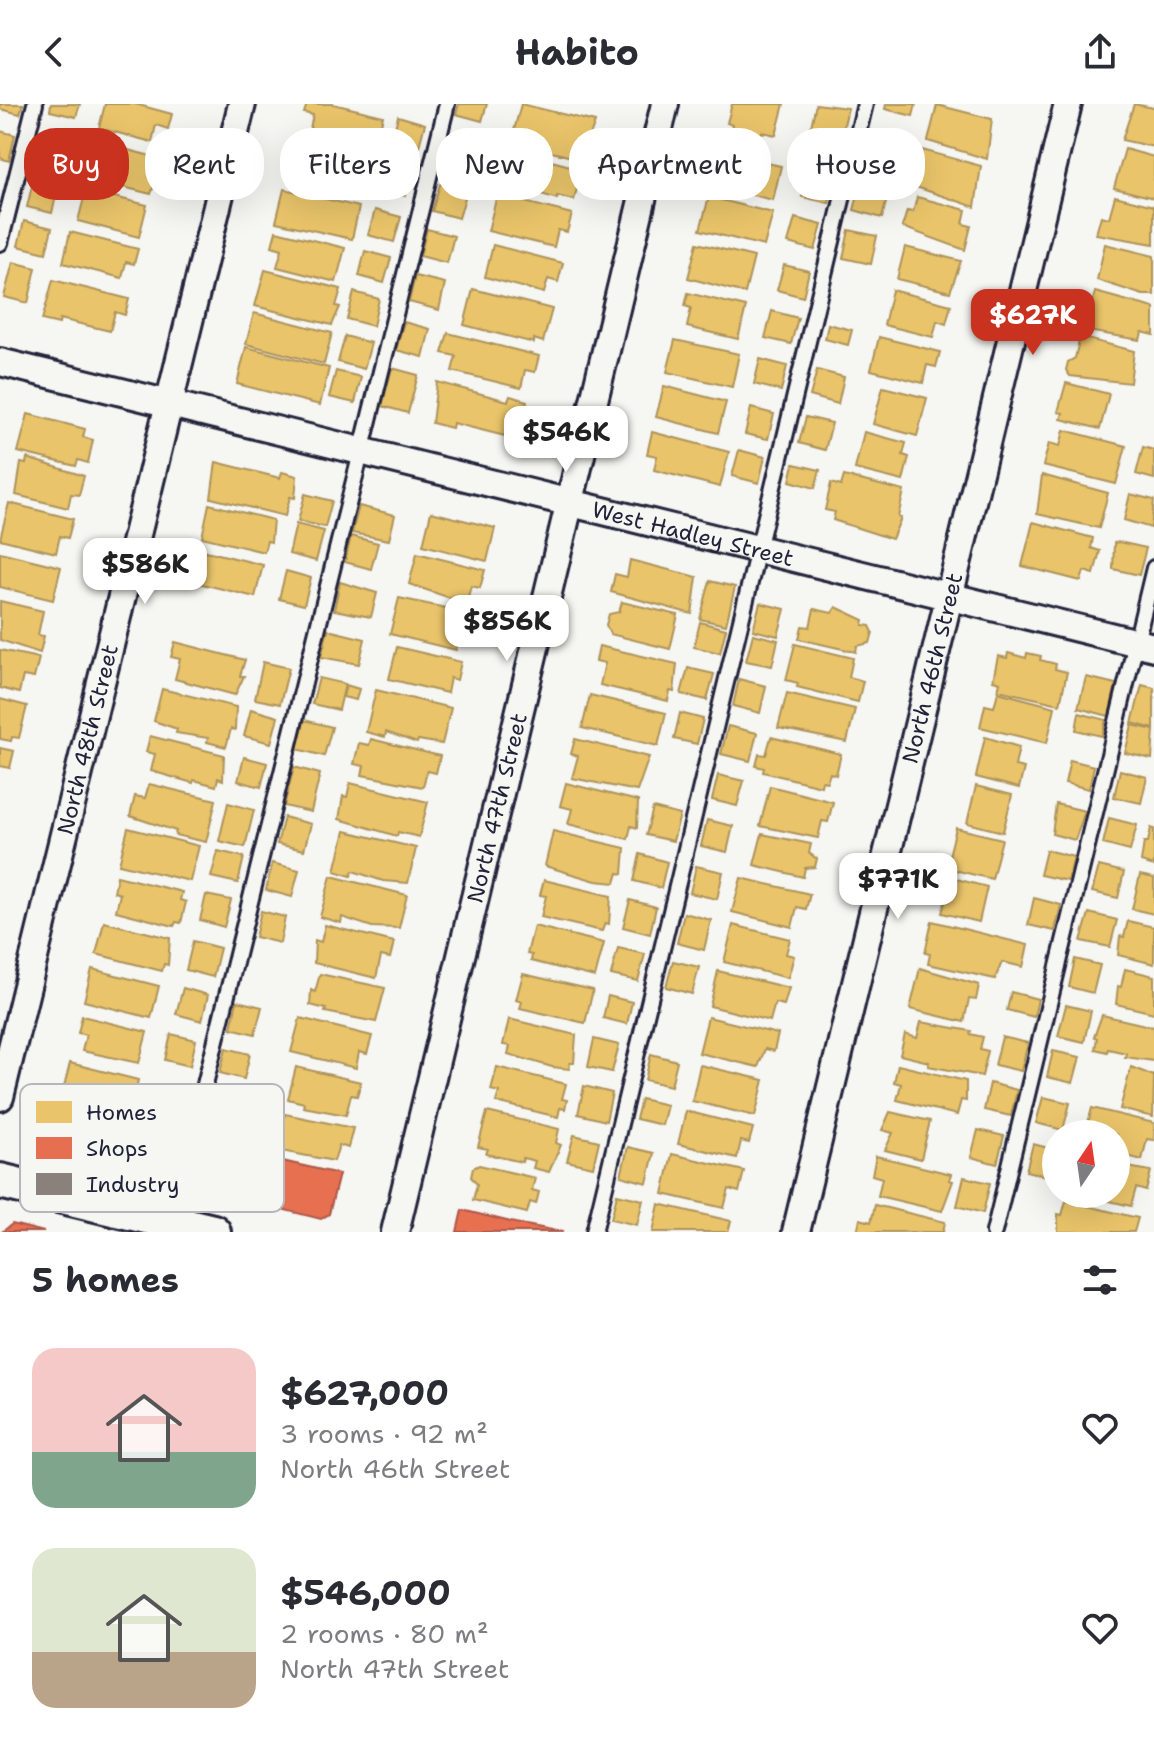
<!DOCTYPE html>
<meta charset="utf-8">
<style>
:root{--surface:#fff;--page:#f2f2f3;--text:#2b2b33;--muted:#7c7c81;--accent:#c8321e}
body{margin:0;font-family:"Shantell Sans",sans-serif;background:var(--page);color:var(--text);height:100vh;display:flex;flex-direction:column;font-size:30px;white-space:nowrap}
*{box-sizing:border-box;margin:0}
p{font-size:26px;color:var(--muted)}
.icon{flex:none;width:44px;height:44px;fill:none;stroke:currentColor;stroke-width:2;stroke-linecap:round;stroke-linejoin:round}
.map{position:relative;height:1128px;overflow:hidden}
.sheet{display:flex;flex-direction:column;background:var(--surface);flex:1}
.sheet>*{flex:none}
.guide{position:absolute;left:24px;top:24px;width:1106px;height:72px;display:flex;gap:16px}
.needle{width:52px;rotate:13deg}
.controls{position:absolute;left:1042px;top:1016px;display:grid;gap:16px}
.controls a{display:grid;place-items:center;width:88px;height:88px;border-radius:50%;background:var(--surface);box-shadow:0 8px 32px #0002;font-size:40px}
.price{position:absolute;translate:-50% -68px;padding:0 18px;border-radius:16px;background:#fff;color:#222;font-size:26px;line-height:52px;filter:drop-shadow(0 2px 4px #0008)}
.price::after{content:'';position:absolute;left:50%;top:48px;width:24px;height:18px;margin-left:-12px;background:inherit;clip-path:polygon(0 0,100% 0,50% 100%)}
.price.selected{background:var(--accent);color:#fff}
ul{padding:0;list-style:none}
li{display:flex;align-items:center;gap:24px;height:200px;padding:0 32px}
li span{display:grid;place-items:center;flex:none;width:224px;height:160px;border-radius:24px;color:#555}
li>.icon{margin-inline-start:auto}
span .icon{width:96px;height:96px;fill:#fffc;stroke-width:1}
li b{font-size:34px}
h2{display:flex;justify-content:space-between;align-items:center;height:96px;padding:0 32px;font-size:34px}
.tag{padding:0 28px;border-radius:32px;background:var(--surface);box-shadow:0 8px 32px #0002;font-size:28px;line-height:72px}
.tag.selected{background:var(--accent);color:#fff}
header{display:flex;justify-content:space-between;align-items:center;height:104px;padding:0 32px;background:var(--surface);font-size:36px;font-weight:700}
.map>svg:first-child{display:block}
</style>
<header><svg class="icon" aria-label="back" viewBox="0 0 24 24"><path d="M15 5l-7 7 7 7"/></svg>Habito<svg class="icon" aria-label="share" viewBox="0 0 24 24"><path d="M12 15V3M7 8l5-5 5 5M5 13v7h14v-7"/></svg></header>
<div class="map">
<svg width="1154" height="1128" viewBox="0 0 1154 1128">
<rect width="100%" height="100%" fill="#f6f6f2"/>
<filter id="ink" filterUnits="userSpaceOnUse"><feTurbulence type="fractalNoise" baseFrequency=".0125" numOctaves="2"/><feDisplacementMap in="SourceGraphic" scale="16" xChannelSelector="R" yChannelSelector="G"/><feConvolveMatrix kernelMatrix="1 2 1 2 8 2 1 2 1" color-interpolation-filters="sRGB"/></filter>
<g filter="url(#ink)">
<g fill="#e9c46a" stroke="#ad935c" stroke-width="2">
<path d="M0,0H23L20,10L0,5Z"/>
<path d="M51,0H80L76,13L50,7Z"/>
<path d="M105,0H135L172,10L168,25L156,21L152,38L99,24Z"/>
<path d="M307,0H333L383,12L379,29L386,31L383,45L309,29L313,11L304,9Z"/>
<path d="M459,0H487L482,17L456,10Z"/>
<path d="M521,0L595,18L584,49L578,48L576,54L511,38Z"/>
<path d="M732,0H784L776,31L762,28L759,38L730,31L732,21L727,19Z"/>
<path d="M816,0L848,4L841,34L810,27Z"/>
<path d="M886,0H916L913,12L885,5Z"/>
<path d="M1134,0L1154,4V43L1122,36Z"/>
<path d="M937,1L992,15L987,55L928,37Z"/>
<path d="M398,12L425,20L418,46L391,39Z"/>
<path d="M45,26L72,33L65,61L38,53Z"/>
<path d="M0,27L15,31L9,57L0,54Z"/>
<path d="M450,30L475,37L465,76L442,70Z"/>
<path d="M873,33L900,40L892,66L866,59Z"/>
<path d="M296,39L365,56L362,81L358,80L355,91L287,73Z"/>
<path d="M105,40L170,57L166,73L157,71L151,90L95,76Z"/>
<path d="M1125,45L1154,53V94L1114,84Z"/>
<path d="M922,46L981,62L975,103L913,82L914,77L907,75L911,61L918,63Z"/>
<path d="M517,48L582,65L574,96L557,92V95L509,80Z"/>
<path d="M719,48L781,62L773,96L711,81Z"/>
<path d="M386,58L412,64L405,92L378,85Z"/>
<path d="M808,65L835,72L829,99L802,93Z"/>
<path d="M34,73L59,80L52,109L27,103Z"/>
<path d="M440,80L467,87L459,114L432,107Z"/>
<path d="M861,80L889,87L882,114L854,106Z"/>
<path d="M284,85L359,103L352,135L276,118Z"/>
<path d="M86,86L147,101L139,133L78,117Z"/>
<path d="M497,91L572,110L567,128L558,126L554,143L488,127Z"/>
<path d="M1115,92L1154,102V140L1096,130L1101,112L1109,114Z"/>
<path d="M709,93L773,109L764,142L700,126Z"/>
<path d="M917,93L966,106L963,120L971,122L965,146L902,123L907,107L913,108Z"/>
<path d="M375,106L401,113L394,138L368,131Z"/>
<path d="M795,114L822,121L815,146L788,139Z"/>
<path d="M24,117L52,124L46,149L18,142Z"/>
<path d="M427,125L454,132L447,159L420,152Z"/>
<path d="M849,126L877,132L871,160L843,154Z"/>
<path d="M276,127L345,144L336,178L277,163L282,145L272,142Z"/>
<path d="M70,128L138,145L134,160L126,158L122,174L63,159Z"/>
<path d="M697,139L754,153L745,189L688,174Z"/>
<path d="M1105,140L1154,152V191H1143L1097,176Z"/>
<path d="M493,141L563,159L558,178L548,175L544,189L485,173Z"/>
<path d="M905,143L961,157L950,188L897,175Z"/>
<path d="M365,147L391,154L384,179L359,172Z"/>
<path d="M13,158L36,164L28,199L4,193Z"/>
<path d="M784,161L809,167L803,193L777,186Z"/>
<path d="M265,166L341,185L336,202L340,203L332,221L255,202Z"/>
<path d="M415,172L445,179L439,206L409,198Z"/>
<path d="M53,176L129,195L125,211L115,208L110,227L60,215L59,220L42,216Z"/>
<path d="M473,185L552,205L543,238L534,235V239L464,221Z"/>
<path d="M892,186L951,201L946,220L937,217L933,233L884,221Z"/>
<path d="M354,188L379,195L373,222L347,215Z"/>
<path d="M1095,188L1154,204V231L1142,228L1140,236L1076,225L1080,209L1089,211Z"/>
<path d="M688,189L746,203L738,235L687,223L691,204L685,202Z"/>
<path d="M772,207L798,214L791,240L765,234Z"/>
<path d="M254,209L332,229L324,260L246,240Z"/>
<path d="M404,218L430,225L423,253L396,246Z"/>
<path d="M828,220L852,226L848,241L825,235Z"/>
<path d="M448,229L539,252L535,268L525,266L521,284L452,267L456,252L442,249Z"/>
<path d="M345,232L371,239L364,265L338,258Z"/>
<path d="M879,233L940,248L936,263L927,261L923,279L871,266Z"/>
<path d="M1080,233L1134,247L1130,279L1070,272L1066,266L1068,258L1075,254Z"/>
<path d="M675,236L739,250L732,283L667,268Z"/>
<path d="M246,243L329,264L320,301L237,280Z"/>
<path d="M760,255L787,262L781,287L754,280Z"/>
<path d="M392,264L418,271L408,309L382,302Z"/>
<path d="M817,266L844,273L838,300L810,292Z"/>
<path d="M336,267L361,273L355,299L329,293Z"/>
<path d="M437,278L508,297L510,292L527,297L523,317L510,314L505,332L453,319L452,324L432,319Z"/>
<path d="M1066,279L1109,290L1100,325L1061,315L1063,309L1058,308Z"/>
<path d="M664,282L726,298L718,329L656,313Z"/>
<path d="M883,283L927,294L917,332L873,320Z"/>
<path d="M751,304L774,310L768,335L745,330Z"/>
<path d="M28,310L85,325L83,333L93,336L88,359L78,356L76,362L18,348Z"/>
<path d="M806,313L832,319L825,346L799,339Z"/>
<path d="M1064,326L1126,342L1116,380L1043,362L1049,339L1060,342Z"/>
<path d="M652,328L729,348L720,383L654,366L657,352L647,350Z"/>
<path d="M864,328L906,339L903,351L909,353L903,377L855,365Z"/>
<path d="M1143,343L1154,346V375L1136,370Z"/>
<path d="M739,346L765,353L759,379L732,372Z"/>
<path d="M27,354L84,372L79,391L71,390L68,404L16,391L21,359L26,360Z"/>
<path d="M216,358L280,374L282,368L297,372L295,394L290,393L285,412L211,394Z"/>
<path d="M794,360L820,366L815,384L790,377Z"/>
<path d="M1042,371L1108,389L1099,424L1037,410Z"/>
<path d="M844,372L904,387L898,413L901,414L892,435L833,416L835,408L825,406L831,379L841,382Z"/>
<path d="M305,390L332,397L325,423L298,417Z"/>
<path d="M1130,390L1154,396L1151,424L1124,416Z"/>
<path d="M9,399L73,415L68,434L60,432L56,449L0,435Z"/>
<path d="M209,400L273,416L271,438L267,437L264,448L202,433Z"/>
<path d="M359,402L395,411L389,436L352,429Z"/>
<path d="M431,408L495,424L487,457L423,441Z"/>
<path d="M1033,418L1093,434L1091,444L1100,447L1094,470L1084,467L1081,477L1022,462Z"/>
<path d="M296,420L324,427L316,457L289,450Z"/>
<path d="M351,432L378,439L371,465L345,458Z"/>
<path d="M1119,438L1146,444L1139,471L1113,465L1114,439Z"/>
<path d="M198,445L263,461L255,493L198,479L202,461L195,459Z"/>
<path d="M0,448L61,463L53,496L0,483Z"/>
<path d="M417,449L485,466L480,484L471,482L467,496L457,493L456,496L409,480Z"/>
<path d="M630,456L697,473L692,510L611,488L615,470L627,473Z"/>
<path d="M286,467L311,474L304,501L279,495Z"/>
<path d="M710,477L735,483L726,521L700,515Z"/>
<path d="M340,478L377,489L371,513L334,506Z"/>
<path d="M399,494L474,510L469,532L460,530L456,546L390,530Z"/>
<path d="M0,497L43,507L38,531L44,532L40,549L0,536Z"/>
<path d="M622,498L678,511L670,545L610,530L606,521L609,510L619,508Z"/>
<path d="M760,499L785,505L778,532L753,526Z"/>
<path d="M836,503L864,516L863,521L870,522L873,528L870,539L857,542L856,548L799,535L802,522L810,523L814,505L832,509Z"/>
<path d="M700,518L726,525L720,549L694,543Z"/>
<path d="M328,526L365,535L359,560L321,553Z"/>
<path d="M753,530L778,536L772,562L746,557Z"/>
<path d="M175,538L245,556L240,572H244L235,591L175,575L180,555L171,553Z"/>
<path d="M795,540L853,554L849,573L863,577L858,598L797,583L798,579L786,576Z"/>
<path d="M599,542L677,560L674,588L670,587L668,597L600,581L605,559L596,557Z"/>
<path d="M397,543L461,558L457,576L450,574L447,589L389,575Z"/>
<path d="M0,546L39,554L34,574L23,572L19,589L0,584Z"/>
<path d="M1008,549L1026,554L1027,549L1041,552L1040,556L1056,560L1055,565L1067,568L1060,600L998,586L1000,578L993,576L998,552L1007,554Z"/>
<path d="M263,558L289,564L280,600L255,595Z"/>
<path d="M688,564L714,570L707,596L681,590Z"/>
<path d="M1086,573L1116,580L1109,612L1078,604Z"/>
<path d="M319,574L345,580L339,606L312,600Z"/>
<path d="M739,575L766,582L760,609L733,602Z"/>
<path d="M346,581L359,585L356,596L343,593Z"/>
<path d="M1142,581L1154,584V625L1132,619Z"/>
<path d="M162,585L236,603L235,626L231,625L226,643L207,638L208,634L176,629L177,625L154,617Z"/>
<path d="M376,586L451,604L442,640L418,636L417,639L386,628L385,633L366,628Z"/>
<path d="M998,588L1055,603L1047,639L980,623L985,601L994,603Z"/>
<path d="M787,589L855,605L847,638L778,624Z"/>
<path d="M590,591L666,609L658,642L582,624Z"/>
<path d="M0,595L27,602L19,634L12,633L11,637L0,635Z"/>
<path d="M251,605L278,613L271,639L244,632Z"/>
<path d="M680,609L703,615L697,640L674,635Z"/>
<path d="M1079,609L1106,616L1102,632L1076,626Z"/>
<path d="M304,616L332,623L324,652L297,645Z"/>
<path d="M1132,621L1154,626L1152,655L1125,649Z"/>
<path d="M728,622L757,629L750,657L721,650Z"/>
<path d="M150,632L224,651L223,676L218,674L216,682L194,676L193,679L151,667L155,650L146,648Z"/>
<path d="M771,633L841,650L836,671L830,669L827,678L822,677L821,682L763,668L764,664L756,662L759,650L766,651Z"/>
<path d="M985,633L1019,643L1015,662L1024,664L1019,684L976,673Z"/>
<path d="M371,635L440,652L436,669L427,667L423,683L362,671L364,662L354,660L359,639L369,641Z"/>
<path d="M575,635L649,653L637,687L572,674L578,652L571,650Z"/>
<path d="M0,644L14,647L10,664L0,662Z"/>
<path d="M244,653L267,659L261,683L238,677Z"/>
<path d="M1070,656L1094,662L1089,685L1065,679Z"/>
<path d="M294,663L320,670L311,708L284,702Z"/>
<path d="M1120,666L1147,673L1141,699L1114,693Z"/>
<path d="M718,671L744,677L737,702L712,696Z"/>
<path d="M350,679L428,698L419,733L398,728L397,732L339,715L343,692L347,693Z"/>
<path d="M566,679L638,697L637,724L631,722L628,735L568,720L572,705L560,702Z"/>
<path d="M149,680L216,696L206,738L175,731L176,727L130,712L135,692L145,694Z"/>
<path d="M770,682L833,698L828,718L822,717L818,734L760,722Z"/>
<path d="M976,682L1012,691L1003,728L967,719Z"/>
<path d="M228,699L254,706L245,743L219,737Z"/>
<path d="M1056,700L1085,707L1075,736L1052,730Z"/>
<path d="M653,704L680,711L673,737L646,731Z"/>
<path d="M284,713L311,720L304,746L277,740Z"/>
<path d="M1109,714L1137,721L1130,747L1103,740Z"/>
<path d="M707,716L733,722L727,748L701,742Z"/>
<path d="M128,724L199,742L190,777L119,760Z"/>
<path d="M956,724L1002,735L992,775L946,764Z"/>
<path d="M1151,724L1154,725V762L1141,758L1144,738H1148Z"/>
<path d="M345,727L416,744L408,779L383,777L353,767L351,772L335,767Z"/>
<path d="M553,727L625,744L623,770L618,769L615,779L596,777L545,762Z"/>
<path d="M762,730L811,740L809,749L817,755L815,763L805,764L803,773L754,761Z"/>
<path d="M1046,746L1074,753L1068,777L1040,771Z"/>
<path d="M218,747L244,753L238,779L211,773Z"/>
<path d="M640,750L667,758L661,784L634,777Z"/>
<path d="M272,759L299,766L292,793L266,786Z"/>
<path d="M696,762L723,768L717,795L690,789Z"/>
<path d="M1099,762L1124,768L1118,794L1092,788Z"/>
<path d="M1140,771L1154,774V810L1132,805Z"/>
<path d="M117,772L182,788L180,796L186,798L181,819L176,818L174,822L116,807L120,790L114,788Z"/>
<path d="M331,772L407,791L399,824L372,823L342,813L341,819L320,813Z"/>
<path d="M945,772L987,783L979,818L942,809L946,795L940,794Z"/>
<path d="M741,774L810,790L806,805L797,803L792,823L732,808Z"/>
<path d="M544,776L611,792L609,820L605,819L602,827L541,813L546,792L540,791Z"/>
<path d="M206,791L231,796L224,823L200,816Z"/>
<path d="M1034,794L1061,801L1055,827L1028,821Z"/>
<path d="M630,796L656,803L650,830L623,823Z"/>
<path d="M261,807L285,813L280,839L255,833Z"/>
<path d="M684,809L711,816L704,846L677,839Z"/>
<path d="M1089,809L1117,816L1110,843L1081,837Z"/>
<path d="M932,817L1028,841L1023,863L1002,858L995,875L928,860L930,850L925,849Z"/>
<path d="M1128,817L1154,823V860L1118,851L1120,832L1124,833Z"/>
<path d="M104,818L170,834L168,861L164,860L162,867L96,850Z"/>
<path d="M325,821L394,838L390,854L381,852L376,874L314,859L315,836L321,838Z"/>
<path d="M733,821L790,835L786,850L794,852L788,874L724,858Z"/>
<path d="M534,822L604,839L595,873L531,857L532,851L527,850Z"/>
<path d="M193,837L220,844L213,873L186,866Z"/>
<path d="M618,844L645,850L638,877L611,871Z"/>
<path d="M1075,855L1100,861L1093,889L1069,883Z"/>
<path d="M673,857L699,863L692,890L666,883Z"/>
<path d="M920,864L979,881L976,896L969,895L964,918L910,905Z"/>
<path d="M92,865L159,882L151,914L84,897Z"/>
<path d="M1125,865L1154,872V909L1116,900L1118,882L1121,883Z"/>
<path d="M718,867L789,884L784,901L775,899L770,917L710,902Z"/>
<path d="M320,870L385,884L376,918L325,908L326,905L310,901L311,886L315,888Z"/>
<path d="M523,870L593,886L585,919L520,904L522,898L516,896Z"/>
<path d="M183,884L208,891L202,917L176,910Z"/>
<path d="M1011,888L1038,895L1034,913L1007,906Z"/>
<path d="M608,892L632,898L627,920L603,914Z"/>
<path d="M237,897L262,903L255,930L231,924Z"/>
<path d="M1066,901L1091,907L1084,938L1058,932Z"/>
<path d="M1102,911L1154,923V957L1125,953L1126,949L1108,945L1107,948L1095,945L1097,934L1094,933Z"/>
<path d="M82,912L147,928L139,959L82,947L86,931L78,929Z"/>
<path d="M708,913L778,930L774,947L765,945L758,963L699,949Z"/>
<path d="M300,914L372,932L367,950L359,948L356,964L291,948Z"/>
<path d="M509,915L576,931L574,959H570L569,965L552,963L508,950L510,942L503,941Z"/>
<path d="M921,918L971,927L970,930L983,933L980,945L988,947L982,972L928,962L929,958L900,951L905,930L917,934Z"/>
<path d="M171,930L196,936L190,962L165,956Z"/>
<path d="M1002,933L1028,939L1021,967L995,961Z"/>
<path d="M594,935L619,941L612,968L588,963Z"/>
<path d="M226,944L250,950L244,975L220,969Z"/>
<path d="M1053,947L1080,953L1073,979L1047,973Z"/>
<path d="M651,950L677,957L671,982L645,976Z"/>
<path d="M70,959L138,976L135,989L139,990L130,1011L73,997L74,993L62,991Z"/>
<path d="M700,961L764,976L755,1012L692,997Z"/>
<path d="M898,961L966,977V997L961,996L957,1011L897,996L901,980L894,978Z"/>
<path d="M296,963L361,978L357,992L351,991L346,1011L303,1003L304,999L288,995Z"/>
<path d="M497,963L566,980L562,995L567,996L565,1005L560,1004L558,1013L496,998L499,988L491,986Z"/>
<path d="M1131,963L1154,972L1153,1013L1120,1005Z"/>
<path d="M990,979L1017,986L1011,1012L984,1006Z"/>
<path d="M584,982L612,989L606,1017L578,1010Z"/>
<path d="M1043,993L1070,999L1063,1026L1036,1019Z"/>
<path d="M641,995L667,1001L662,1021L636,1015Z"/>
<path d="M1092,1004L1154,1019V1036L1147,1035L1142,1056L1116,1049V1030H1085Z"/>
<path d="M686,1007L753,1024L749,1039L741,1037L737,1054L678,1040Z"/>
<path d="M487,1008L559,1025L556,1039L561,1041L549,1068L533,1064L535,1057L523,1054L522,1058L486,1050L488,1045L478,1043Z"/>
<path d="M890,1008L930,1017L921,1055L885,1046L893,1029L882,1026Z"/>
<path d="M285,1010L353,1024L348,1044L339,1041L334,1057L276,1046Z"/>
<path d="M978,1026L1004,1032L997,1060L971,1053Z"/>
<path d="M574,1031L599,1037L593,1063L567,1057Z"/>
<path d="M1033,1040L1056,1046L1054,1074L1026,1067Z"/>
<path d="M628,1043L654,1049L647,1079L621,1072Z"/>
<path d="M672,1050L744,1067L739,1088L729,1085L724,1104L663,1090Z"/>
<path d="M876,1052L951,1070L949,1076L953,1077L942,1107L878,1092L882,1074L872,1071Z"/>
<path d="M479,1061L535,1074L532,1086L539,1088L536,1100L530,1098L527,1109L473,1096L477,1080L471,1073L473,1064Z"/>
<path d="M1116,1061L1151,1067L1146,1087L1136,1084L1131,1102L1079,1090H1116Z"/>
<path d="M964,1073L990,1079L983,1109L957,1102Z"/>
<path d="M617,1090L643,1096L637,1121L611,1115Z"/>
<path d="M1066,1097L1138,1114L1134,1128H1058V1110L1062,1111Z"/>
<path d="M659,1100L731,1117L728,1128H653Z"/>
<path d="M875,1101L945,1118L943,1128H857L860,1115L871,1118Z"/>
</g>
<g fill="#e76f51" stroke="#ac584a" stroke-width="2">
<path d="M200,1038L339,1070L329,1110L321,1115L189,1082Z"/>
<path d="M462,1106L515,1119L563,1128H457Z"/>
<path d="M12,1120L44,1128H2Z"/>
</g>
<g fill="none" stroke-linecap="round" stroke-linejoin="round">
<defs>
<g id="service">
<path d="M0,139L35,0"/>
<path d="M171,1118L447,0"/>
<path d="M594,1128L865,0"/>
<path d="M994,1128L1154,464"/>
</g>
<g id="minor">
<path id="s1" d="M0,258C385,350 769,451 1154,543"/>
<path id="s2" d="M0,993L242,0"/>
<path id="s3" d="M395,1128L665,0"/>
<path id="s4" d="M796,1128L1068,0"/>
</g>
<path id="tertiary" d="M0,1077L213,1128"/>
</defs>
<use href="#service" stroke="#22223b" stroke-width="20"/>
<use href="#minor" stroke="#22223b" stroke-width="32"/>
<use href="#tertiary" stroke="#22223b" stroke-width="40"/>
<use href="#service" stroke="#f6f6f2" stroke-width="14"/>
<use href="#minor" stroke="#f6f6f2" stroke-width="26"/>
<use href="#tertiary" stroke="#f6f6f2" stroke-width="34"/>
</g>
</g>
<g text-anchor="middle" stroke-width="8" stroke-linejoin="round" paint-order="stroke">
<g font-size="22" fill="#22223b" stroke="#f6f6f2">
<text dy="8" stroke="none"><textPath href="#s1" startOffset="714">West Hadley Street</textPath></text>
<text dy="8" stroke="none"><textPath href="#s4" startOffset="580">North 46th Street</textPath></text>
<text dy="8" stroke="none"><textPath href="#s2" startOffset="368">North 48th Street</textPath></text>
<text dy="8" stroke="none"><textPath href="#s3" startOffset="436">North 47th Street</textPath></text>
</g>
</g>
<rect x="20" y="980" width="264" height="128" rx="12" fill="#f6f6f2" stroke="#b6b6bb" stroke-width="2"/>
<rect x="36" y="997" width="36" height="22" fill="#e9c46a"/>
<rect x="36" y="1033" width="36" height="22" fill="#e76f51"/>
<rect x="36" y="1069" width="36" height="22" fill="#8a817c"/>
<g font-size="22" fill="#22223b">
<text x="86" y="1016">Homes</text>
<text x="86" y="1052">Shops</text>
<text x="86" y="1088">Industry</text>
</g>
</svg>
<div class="controls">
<a><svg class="needle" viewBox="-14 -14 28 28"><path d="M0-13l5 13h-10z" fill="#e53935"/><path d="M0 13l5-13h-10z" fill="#7c7c81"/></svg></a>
</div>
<b class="price selected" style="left:1033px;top:253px">$627K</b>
<b class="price" style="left:566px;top:370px">$546K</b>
<b class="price" style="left:145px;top:502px">$586K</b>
<b class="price" style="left:507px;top:559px">$856K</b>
<b class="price" style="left:898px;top:817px">$771K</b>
<div class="guide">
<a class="tag selected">Buy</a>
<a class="tag">Rent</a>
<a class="tag">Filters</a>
<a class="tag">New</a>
<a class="tag">Apartment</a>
<a class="tag">House</a>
</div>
</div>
<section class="sheet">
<h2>5 homes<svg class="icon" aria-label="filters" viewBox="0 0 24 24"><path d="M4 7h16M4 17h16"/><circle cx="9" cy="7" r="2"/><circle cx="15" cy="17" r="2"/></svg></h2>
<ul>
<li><span style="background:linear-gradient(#f6c9c9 65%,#7fa58c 0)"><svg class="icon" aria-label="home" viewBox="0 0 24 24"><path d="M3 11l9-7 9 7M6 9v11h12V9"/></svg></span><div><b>$627,000</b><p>3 rooms · 92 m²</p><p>North 46th Street</p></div><svg class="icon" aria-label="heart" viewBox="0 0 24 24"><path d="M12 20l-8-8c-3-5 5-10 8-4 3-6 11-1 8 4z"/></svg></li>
<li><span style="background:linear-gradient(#dfe7d0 65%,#b9a48a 0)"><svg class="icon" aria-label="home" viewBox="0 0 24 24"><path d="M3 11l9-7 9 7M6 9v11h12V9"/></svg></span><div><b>$546,000</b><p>2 rooms · 80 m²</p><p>North 47th Street</p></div><svg class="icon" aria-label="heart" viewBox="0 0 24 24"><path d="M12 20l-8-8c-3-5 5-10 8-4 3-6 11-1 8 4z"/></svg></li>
</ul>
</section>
